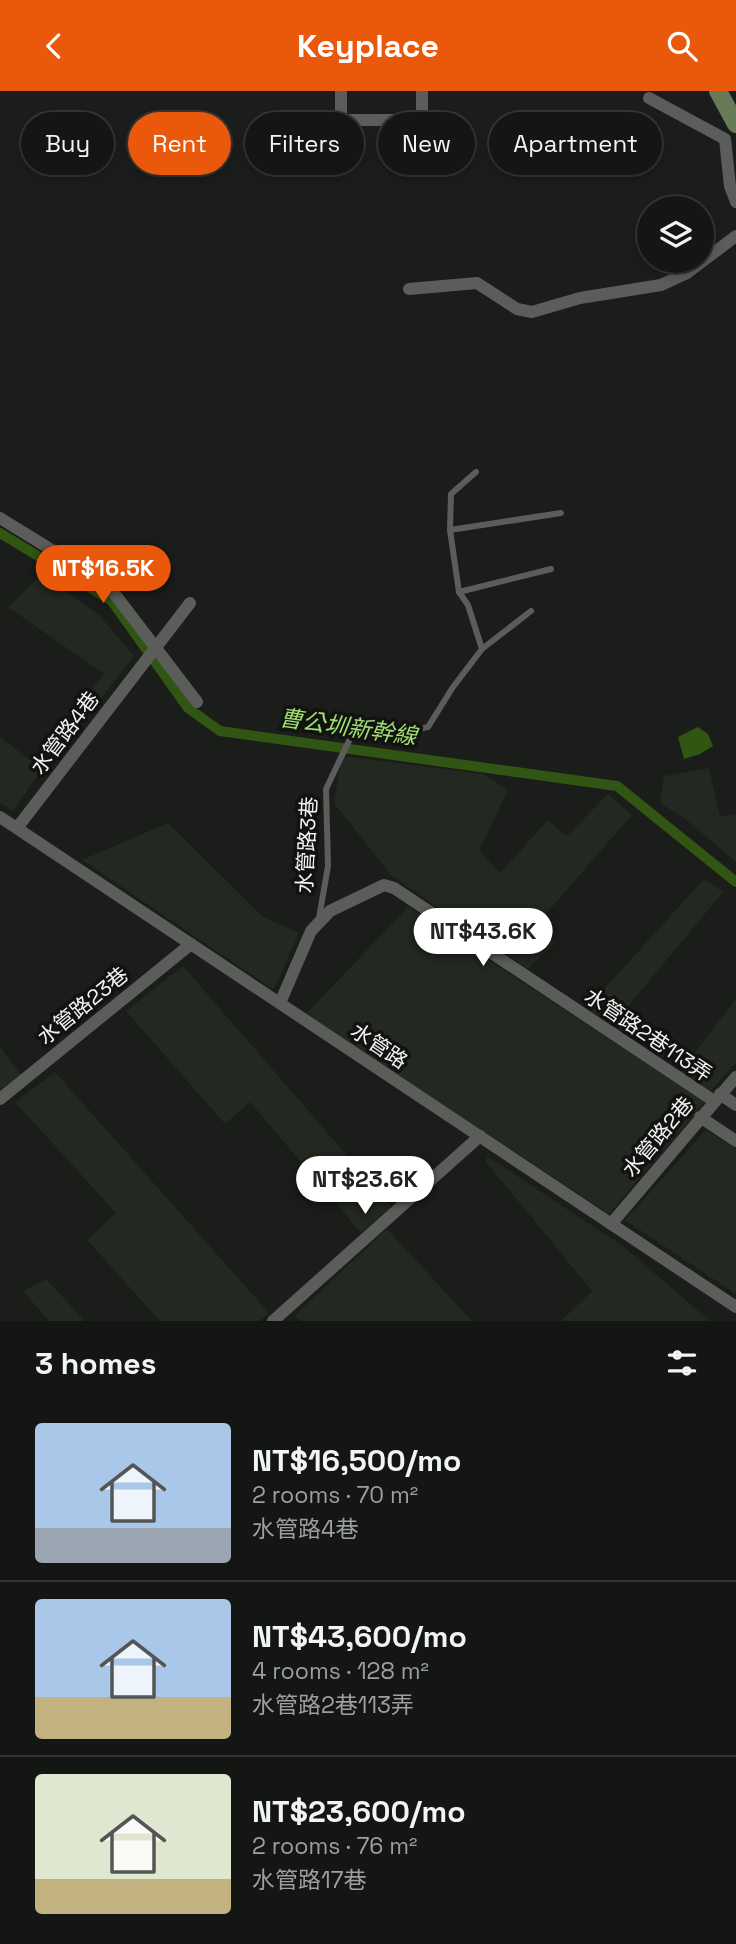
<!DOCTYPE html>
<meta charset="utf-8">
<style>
:root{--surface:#141614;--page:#212322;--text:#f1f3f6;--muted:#9d9fa0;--line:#333534;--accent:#ea580c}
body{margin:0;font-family:"Space Grotesk","Noto Sans TC",sans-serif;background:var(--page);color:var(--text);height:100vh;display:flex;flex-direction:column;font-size:26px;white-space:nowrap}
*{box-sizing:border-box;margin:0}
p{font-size:23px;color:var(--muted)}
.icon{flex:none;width:38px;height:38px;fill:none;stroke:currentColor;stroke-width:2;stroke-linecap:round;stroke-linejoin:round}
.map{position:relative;height:1230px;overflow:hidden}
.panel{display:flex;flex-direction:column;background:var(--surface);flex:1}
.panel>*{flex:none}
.guide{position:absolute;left:21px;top:21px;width:695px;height:63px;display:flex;gap:14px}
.controls{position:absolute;left:637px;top:105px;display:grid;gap:14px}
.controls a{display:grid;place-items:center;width:77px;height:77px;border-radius:50%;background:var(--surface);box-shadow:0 4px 10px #0003,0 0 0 2px var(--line);font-size:35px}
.price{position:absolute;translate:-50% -60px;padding:0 16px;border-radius:24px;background:#fff;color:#222;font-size:23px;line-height:46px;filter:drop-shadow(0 2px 4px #0008)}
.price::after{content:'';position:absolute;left:50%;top:42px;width:21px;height:16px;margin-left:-10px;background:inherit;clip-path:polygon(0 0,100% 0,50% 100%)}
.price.current{background:var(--accent);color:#fff}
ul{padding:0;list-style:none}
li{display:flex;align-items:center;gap:21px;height:175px;padding:0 35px}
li+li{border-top:2px solid var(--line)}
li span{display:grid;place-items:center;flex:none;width:196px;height:140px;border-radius:7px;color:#555}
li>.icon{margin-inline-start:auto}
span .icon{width:84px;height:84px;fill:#fffc;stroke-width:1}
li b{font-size:30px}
h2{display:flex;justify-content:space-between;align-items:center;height:84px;padding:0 35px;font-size:30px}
.pill{padding:0 24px;border-radius:32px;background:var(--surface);box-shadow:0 4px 10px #0003,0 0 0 2px var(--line);font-size:24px;line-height:63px}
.pill.current{background:var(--accent);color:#fff}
header{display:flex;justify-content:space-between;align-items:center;height:91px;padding:0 35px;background:var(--accent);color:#fff;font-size:32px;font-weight:700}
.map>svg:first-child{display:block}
</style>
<header><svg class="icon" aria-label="back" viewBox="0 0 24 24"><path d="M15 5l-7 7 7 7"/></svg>Keyplace<svg class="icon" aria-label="search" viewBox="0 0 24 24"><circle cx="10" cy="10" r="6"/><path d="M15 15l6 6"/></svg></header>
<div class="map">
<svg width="736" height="1230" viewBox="0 0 736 1230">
<rect width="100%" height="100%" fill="#1b1d1a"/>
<g fill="#232820">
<path d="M43,482L99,524L134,565L94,617L81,609L104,583L8,516Z"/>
<path d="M0,646L42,678L13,720L0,712Z"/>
<path d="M342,665L483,683L508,699L479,760L500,782L548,729L567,745L608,703L632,724L537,833L555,852L528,878L391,784L334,712Z"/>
<path d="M709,677L720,726L736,723V771L685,728L660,712L664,685Z"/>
<path d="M168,732L263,826L299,842L274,899L82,769Z"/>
<path d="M704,788L723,801L624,920L639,931L630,946L587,917Z"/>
<path d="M408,816L705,1011L609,1123L306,923Z"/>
<path d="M183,875L391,1115L361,1142L250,1011L225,1033L126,920Z"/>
<path d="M736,908V971L710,1001L679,982Z"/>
<path d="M0,956L23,986L0,1003Z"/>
<path d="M55,981L269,1222L259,1230H160L87,1149L116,1122L15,1011Z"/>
<path d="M706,1039L736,1058V1203L625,1129Z"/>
<path d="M487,1065L624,1156L710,1230H561L592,1200L486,1071Z"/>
<path d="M387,1138L472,1230H300L295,1224Z"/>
<path d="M46,1188L85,1230H49L23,1200Z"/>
</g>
<path fill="#315512" d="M698,636L708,643L713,655L700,663L684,668L678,646Z"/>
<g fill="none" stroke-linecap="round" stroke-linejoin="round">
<path stroke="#315512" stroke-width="10" d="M0,442L112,510L188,617L220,640L617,695L736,791"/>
<g stroke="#5b5d5a" stroke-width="6">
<path d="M450,439L561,422"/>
<path d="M459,501L551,478"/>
<path d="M482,558L531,520"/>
<path d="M319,827L328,775L326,698L356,635L398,642L428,636L453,596L482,558L468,514L459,501L450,439L451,403L476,381"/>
</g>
<g stroke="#5b5d5a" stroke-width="12">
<path d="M341,0V29H422V0"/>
<path d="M649,7L725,48L730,95L736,111"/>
<path d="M409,198L477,192L517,218L532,221L580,207L661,194L687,182L736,145"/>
<path d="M0,427L107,493L197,611"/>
<path d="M0,726L736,1216"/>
<path d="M17,737L190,512"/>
<path d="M280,912L311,840L330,820L384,794L394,797L714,1010"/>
<path d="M720,1003L736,1014"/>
<path d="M0,1008L191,853"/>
<path d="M700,1026L736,1050"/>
<path d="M611,1133L736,986"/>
<path d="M273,1230L480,1045"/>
</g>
<path stroke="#677b58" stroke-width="18" d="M718,0L736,33"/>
</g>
<g text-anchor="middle" stroke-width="7" stroke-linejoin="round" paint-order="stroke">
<g font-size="21" fill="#f2f3f2" stroke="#121311">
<text transform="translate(65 642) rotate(-53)" y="7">水管路4巷</text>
<text transform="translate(307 754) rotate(-87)" y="7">水管路3巷</text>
<text transform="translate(83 915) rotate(-39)" y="7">水管路23巷</text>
<text transform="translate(648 944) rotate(34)" y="7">水管路2巷113弄</text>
<text transform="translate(379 955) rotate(34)" y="7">水管路</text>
<text transform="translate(658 1046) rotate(-50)" y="7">水管路2巷</text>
</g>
<g font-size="23" font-style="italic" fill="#9edf70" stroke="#121311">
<text transform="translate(348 636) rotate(8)" y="8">曹公圳新幹線</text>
</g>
</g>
</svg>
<div class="controls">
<a><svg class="icon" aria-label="layers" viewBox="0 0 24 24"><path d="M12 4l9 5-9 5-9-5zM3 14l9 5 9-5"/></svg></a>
</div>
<b class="price current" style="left:103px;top:514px">NT$16.5K</b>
<b class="price" style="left:483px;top:877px">NT$43.6K</b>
<b class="price" style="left:365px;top:1125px">NT$23.6K</b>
<div class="guide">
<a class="pill">Buy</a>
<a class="pill current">Rent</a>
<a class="pill">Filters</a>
<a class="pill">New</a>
<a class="pill">Apartment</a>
</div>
</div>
<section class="panel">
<h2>3 homes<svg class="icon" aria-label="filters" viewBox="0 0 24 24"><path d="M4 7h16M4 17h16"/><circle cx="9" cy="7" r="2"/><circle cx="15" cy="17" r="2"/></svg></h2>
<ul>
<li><span style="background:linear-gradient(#a9c7e8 75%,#9aa5b1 0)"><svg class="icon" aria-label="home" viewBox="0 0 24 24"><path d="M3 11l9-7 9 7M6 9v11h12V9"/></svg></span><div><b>NT$16,500/mo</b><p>2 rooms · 70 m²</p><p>水管路4巷</p></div></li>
<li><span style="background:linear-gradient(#a9c7e8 70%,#c2b280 0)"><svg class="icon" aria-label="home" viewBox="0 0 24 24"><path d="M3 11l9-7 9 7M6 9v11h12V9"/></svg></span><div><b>NT$43,600/mo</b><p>4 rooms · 128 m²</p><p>水管路2巷113弄</p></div></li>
<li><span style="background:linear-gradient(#dfe7d0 75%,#c2b280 0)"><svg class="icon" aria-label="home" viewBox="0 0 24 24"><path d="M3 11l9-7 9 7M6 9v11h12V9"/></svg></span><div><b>NT$23,600/mo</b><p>2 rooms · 76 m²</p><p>水管路17巷</p></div></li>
</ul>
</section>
